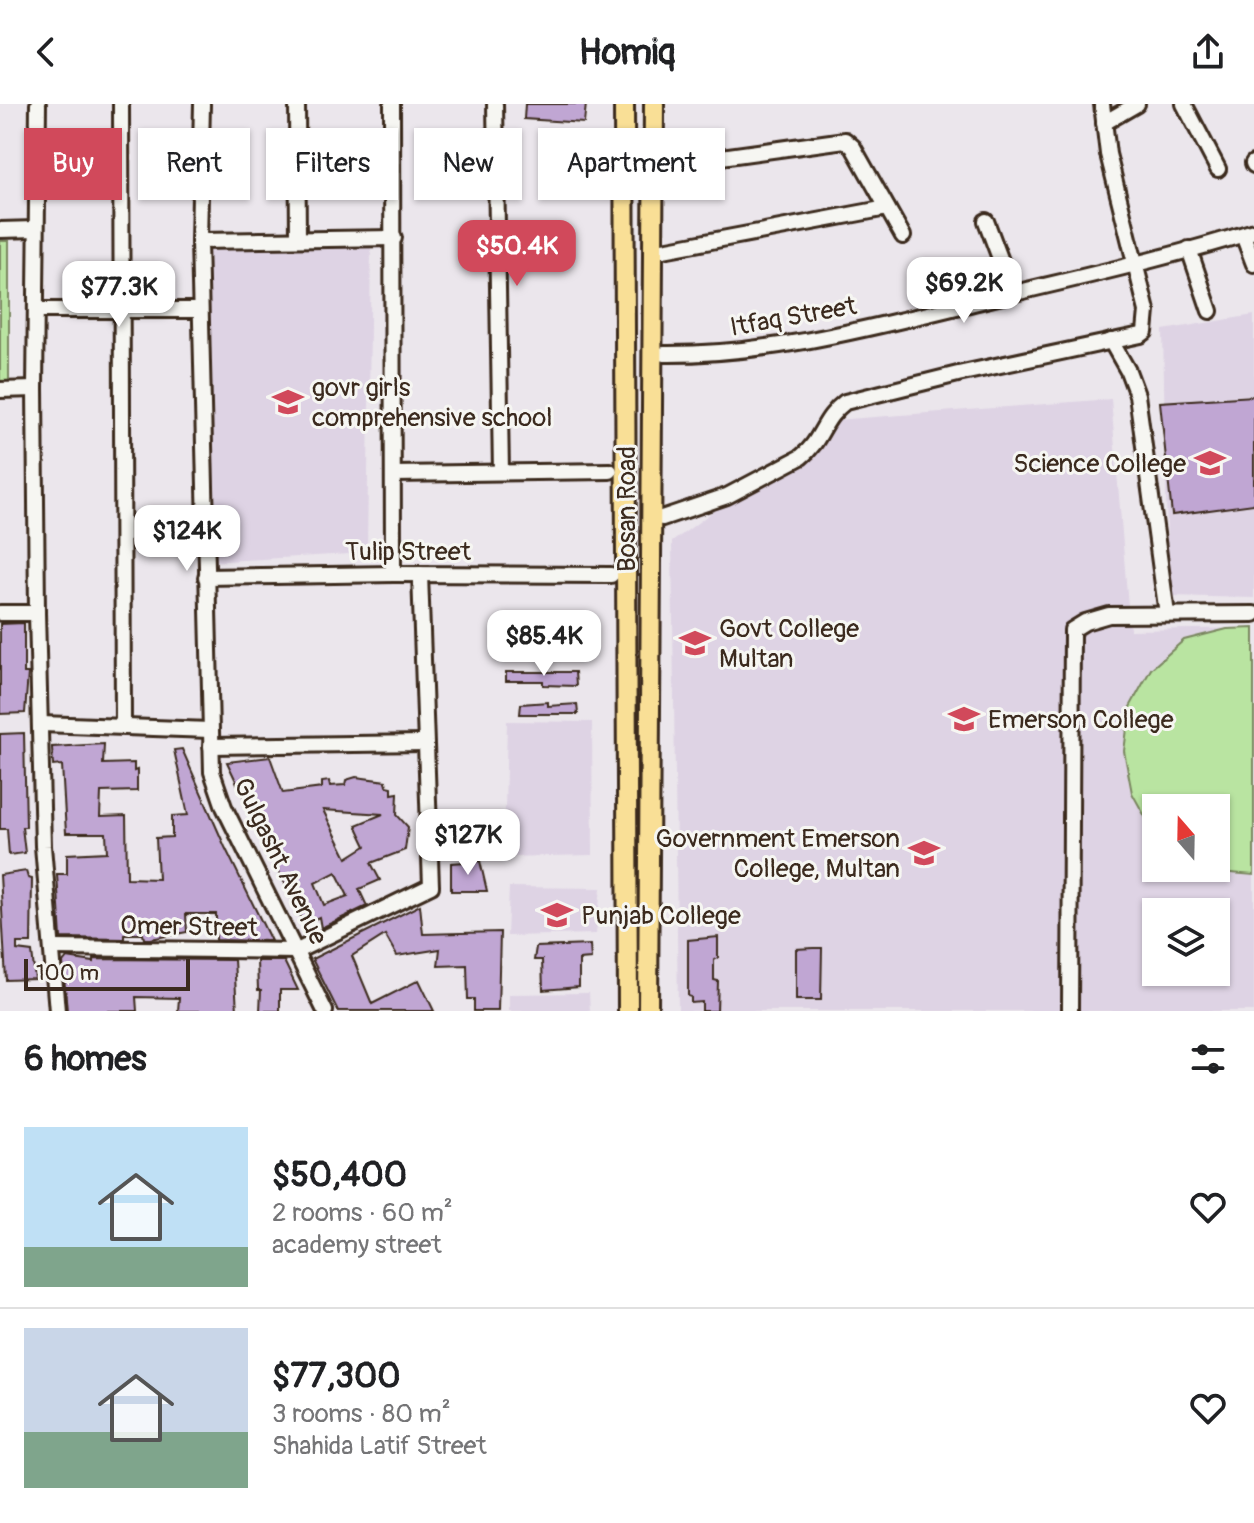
<!DOCTYPE html>
<meta charset="utf-8">
<style>
:root{--surface:#fff;--page:#f2f2f2;--text:#202124;--muted:#757577;--line:#e0e0e0;--accent:#d1495b}
body{margin:0;font-family:Pangolin,sans-serif;background:var(--page);color:var(--text);height:100vh;display:flex;flex-direction:column;font-size:30px;white-space:nowrap}
*{box-sizing:border-box;margin:0}
p{font-size:26px;color:var(--muted)}
.icon{flex:none;width:44px;height:44px;fill:none;stroke:currentColor;stroke-width:2;stroke-linecap:round;stroke-linejoin:round}
.map{position:relative;height:907px;overflow:hidden}
.sheet{display:flex;flex-direction:column;background:var(--surface);flex:1}
.sheet>*{flex:none}
.top-card{position:absolute;left:24px;top:24px;width:800px;height:72px;display:flex;gap:16px}
.needle{width:52px;rotate:340deg}
.buttons{position:absolute;left:1142px;top:690px;display:grid;gap:16px}
.buttons a{display:grid;place-items:center;width:88px;height:88px;border-radius:0px;background:var(--surface);box-shadow:0 2px 6px #0004;font-size:40px}
.scale{position:absolute;left:24px;bottom:20px;width:166px;box-sizing:border-box;padding-left:8px;border:4px solid #3b2a1e;border-top:0;font-size:22px;line-height:28px;white-space:nowrap;color:#3b2a1e;-webkit-text-stroke:6px #f6f6f2;paint-order:stroke}
.price{position:absolute;translate:-50% -68px;padding:0 18px;border-radius:16px;background:#fff;color:#222;font-size:26px;line-height:52px;filter:drop-shadow(0 2px 4px #0008)}
.price::after{content:'';position:absolute;left:50%;top:48px;width:24px;height:18px;margin-left:-12px;background:inherit;clip-path:polygon(0 0,100% 0,50% 100%)}
.price.selected{background:var(--accent);color:#fff}
ul{padding:0;list-style:none}
li{display:flex;align-items:center;gap:24px;height:200px;padding:0 24px}
li+li{border-top:2px solid var(--line)}
li span{display:grid;place-items:center;flex:none;width:224px;height:160px;border-radius:0px;color:#555}
li>.icon{margin-inline-start:auto}
span .icon{width:96px;height:96px;fill:#fffc;stroke-width:1}
li b{font-size:34px}
h2{display:flex;justify-content:space-between;align-items:center;height:96px;padding:0 24px;font-size:34px}
.chip{padding:0 28px;border-radius:0px;background:var(--surface);box-shadow:0 2px 6px #0004;font-size:28px;line-height:72px}
.chip.selected{background:var(--accent);color:#fff}
header{display:flex;justify-content:space-between;align-items:center;height:104px;padding:0 24px;background:var(--surface);font-size:36px;font-weight:800}
.map>svg:first-child{display:block}
</style>
<header><svg class="icon" aria-label="back" viewBox="0 0 24 24"><path d="M15 5l-7 7 7 7"/></svg>Homiq<svg class="icon" aria-label="share" viewBox="0 0 24 24"><path d="M12 15V3M7 8l5-5 5 5M5 13v7h14v-7"/></svg></header>
<div class="map">
<svg width="1254" height="907" viewBox="0 0 1254 907">
<rect width="100%" height="100%" fill="#ebe6ec"/>
<filter id="ink" filterUnits="userSpaceOnUse"><feTurbulence type="fractalNoise" baseFrequency=".0125" numOctaves="2"/><feDisplacementMap in="SourceGraphic" scale="16" xChannelSelector="R" yChannelSelector="G"/><feConvolveMatrix kernelMatrix="1 2 1 2 8 2 1 2 1" color-interpolation-filters="sRGB"/></filter>
<g filter="url(#ink)">
<g fill="#ded3e4" fill-rule="evenodd">
<path d="M371,142L367,449L209,458L206,146Z"/>
<path d="M1254,211V494L1168,492L1163,226Z"/>
<path d="M1111,295L1130,526L1254,524V907H678L672,438L835,316ZM1156,704H1216V764H1156ZM1156,808H1216V868H1156Z"/>
<path d="M507,617L592,618L593,751L504,753Z"/>
<path d="M509,783L601,784L596,830L507,832Z"/>
<path d="M589,889L590,907H509V890Z"/>
</g>
<g fill="#b9e4a1" stroke="#7a8760" stroke-width="2">
<path d="M0,137H9V278L0,277Z"/>
<path d="M1254,524V771L1219,768L1210,764H1216V704H1156V728L1152,725L1132,689L1124,647L1130,603L1151,565L1184,536L1227,525Z"/>
</g>
<g fill="#c0a6d3" stroke="#3b2a1e" stroke-width="2" fill-rule="evenodd">
<path d="M525,0H586L584,19L524,15Z"/>
<path d="M1254,292V400L1172,411L1160,298Z"/>
<path d="M24,519V569H28L25,609L0,610V520Z"/>
<path d="M506,568H575L576,582L543,581V577H506Z"/>
<path d="M548,598V602L577,600L578,610H520L521,600Z"/>
<path d="M24,629L26,723H22L25,749L9,751L7,725H0V630Z"/>
<path d="M104,640L103,660L134,659V667L137,666V687L101,688L100,713L126,712L127,774L158,775L156,734L172,733V712L188,711L174,646L182,645L225,743L271,837L216,836V810H186L187,828L151,835H144L143,830H124V835L61,834L57,770H67V750L107,748L106,729H66L62,661L53,662L52,643Z"/>
<path d="M270,653L283,689L322,684V678L329,677L330,682L345,681L346,676L356,673L386,677L387,682L392,683V690L398,689L397,711L408,723L405,746L371,759L380,776L359,785L367,802L321,824L319,813L304,820L227,658ZM323,706L383,710L356,721L366,742L347,754ZM336,768L348,792L324,801L315,779Z"/>
<path d="M480,757L487,787H451V759Z"/>
<path d="M26,767L28,774L32,775L31,839H17V846L32,848L35,875L6,876L0,771Z"/>
<path d="M420,801L423,830L500,828L498,907H474V895H468L467,861L438,862L440,845L397,852L385,831L352,852L372,900L419,876L434,907H338L312,855Z"/>
<path d="M718,833V854L714,856V876L718,877L717,907H702V898L691,899V893L688,892V836Z"/>
<path d="M590,841L591,855L579,856V883L543,886L542,856H534L536,843Z"/>
<path d="M813,844H822L821,896H796V845Z"/>
<path d="M67,854L94,858V855L234,856L237,907H178L179,894L136,893L137,907H67L63,859Z"/>
<path d="M257,857H284L298,886H280V907H260L261,886H258Z"/>
</g>
<g fill="none" stroke-linecap="round" stroke-linejoin="round">
<defs>
<g id="minor">
<path d="M38,0L35,285L37,509L43,742L57,907"/>
<path d="M121,0L123,622"/>
<path d="M202,0L199,137L212,668L224,703L325,907"/>
<path d="M297,0L298,134"/>
<path d="M392,0L393,470"/>
<path d="M495,0L501,368"/>
<path d="M1184,0L1218,65"/>
<path d="M1104,19L1137,0"/>
<path d="M1253,59L1254,61"/>
<path d="M663,61L845,36L853,43L903,132"/>
<path d="M986,117L1013,189"/>
<path d="M0,126L36,125"/>
<path d="M1243,131L1254,160"/>
<path d="M199,137L394,134"/>
<path d="M1189,145L1210,207"/>
<path d="M663,146L887,104"/>
<path d="M37,206H200"/>
<path d="M1111,237L1128,267L1137,291L1167,510"/>
<path d="M664,250C777,251 885,220 994,194C1081,173 1168,154 1254,127"/>
<path d="M0,286L35,285"/>
<path d="M394,370L610,367"/>
<path d="M662,414L727,392L801,353C822,337 822,315 845,298L958,270L1141,231L1145,228L1147,207L1108,50L1102,0"/>
<path d="M206,473L393,470L611,471"/>
<path d="M0,509H37"/>
<path d="M41,620L210,626"/>
<path d="M211,642L425,639"/>
<path d="M53,844L297,847L431,782L420,470"/>
<path d="M1070,907L1072,526L1085,518L1109,511L1254,510"/>
</g>
<g id="major">
<path d="M624,0L628,907"/>
<path d="M648,907L654,0"/>
</g>
</defs>
<use href="#minor" stroke="#3b2a1e" stroke-width="20"/>
<use href="#major" stroke="#3b2a1e" stroke-width="24"/>
<use href="#minor" stroke="#f6f6f2" stroke-width="14"/>
<use href="#major" stroke="#f9df96" stroke-width="18"/>
</g>
</g>
<defs>
<symbol id="university-bare" viewBox="-9 -9 18 18"><path d="M0-5L7-2L0 1L-7-2ZM-4 1L0 2.5L4 1V4Q0 6-4 4Z" fill="#d1495b" stroke="#f6f6f2" stroke-width="2.5" paint-order="stroke"/></symbol>
<symbol id="school-bare" viewBox="-9 -9 18 18"><path d="M0-5L7-2L0 1L-7-2ZM-4 1L0 2.5L4 1V4Q0 6-4 4Z" fill="#d1495b" stroke="#f6f6f2" stroke-width="2.5" paint-order="stroke"/></symbol>
</defs>
<g fill-rule="evenodd">
<use href="#university-bare" x="266" y="276" width="44" height="44"/>
<use href="#university-bare" x="1188" y="337" width="44" height="44"/>
<use href="#school-bare" x="673" y="517" width="44" height="44"/>
<use href="#university-bare" x="942" y="593" width="44" height="44"/>
<use href="#school-bare" x="902" y="727" width="44" height="44"/>
<use href="#school-bare" x="535" y="789" width="44" height="44"/>
</g>
<g text-anchor="middle" stroke-width="6" stroke-linejoin="round" paint-order="stroke">
<g font-size="26" fill="#3b2a1e" stroke="#f6f6f2">
<text transform="translate(793 212) rotate(-10)" y="9">Itfaq Street</text>
<text transform="translate(626 405) rotate(-90)" y="9">Bosan Road</text>
<text x="408" y="456">Tulip Street</text>
<text transform="translate(281 757) rotate(64)" y="9">Gulgasht Avenue</text>
<text transform="translate(189 822) rotate(1)" y="9">Omer Street</text>
</g>
<g font-size="26" fill="#3b2a1e" stroke="#f6f6f2" text-anchor="start">
<text x="312" y="292">govr girls<tspan x="312" dy="30">comprehensive school</tspan></text>
<text x="1186" y="368" text-anchor="end">Science College</text>
<text x="719" y="533">Govt College<tspan x="719" dy="30">Multan</tspan></text>
<text x="988" y="624">Emerson College</text>
<text x="900" y="743" text-anchor="end">Government Emerson<tspan x="900" dy="30">College, Multan</tspan></text>
<text x="581" y="820">Punjab College</text>
</g>
</g>
</svg>
<div class="buttons">
<a><svg class="needle" viewBox="-14 -14 28 28"><path d="M0-13l5 13h-10z" fill="#e53935"/><path d="M0 13l5-13h-10z" fill="#757577"/></svg></a>
<a><svg class="icon" aria-label="layers" viewBox="0 0 24 24"><path d="M12 4l9 5-9 5-9-5zM3 14l9 5 9-5"/></svg></a>
</div>
<div class="scale">100 m</div>
<b class="price selected" style="left:517px;top:184px">$50.4K</b>
<b class="price" style="left:964px;top:221px">$69.2K</b>
<b class="price" style="left:119px;top:225px">$77.3K</b>
<b class="price" style="left:187px;top:469px">$124K</b>
<b class="price" style="left:544px;top:574px">$85.4K</b>
<b class="price" style="left:468px;top:773px">$127K</b>
<div class="top-card">
<a class="chip selected">Buy</a>
<a class="chip">Rent</a>
<a class="chip">Filters</a>
<a class="chip">New</a>
<a class="chip">Apartment</a>
</div>
</div>
<section class="sheet">
<h2>6 homes<svg class="icon" aria-label="filters" viewBox="0 0 24 24"><path d="M4 7h16M4 17h16"/><circle cx="9" cy="7" r="2"/><circle cx="15" cy="17" r="2"/></svg></h2>
<ul>
<li><span style="background:linear-gradient(#bfe0f5 75%,#7fa58c 0)"><svg class="icon" aria-label="home" viewBox="0 0 24 24"><path d="M3 11l9-7 9 7M6 9v11h12V9"/></svg></span><div><b>$50,400</b><p>2 rooms · 60 m²</p><p>academy street</p></div><svg class="icon" aria-label="heart" viewBox="0 0 24 24"><path d="M12 20l-8-8c-3-5 5-10 8-4 3-6 11-1 8 4z"/></svg></li>
<li><span style="background:linear-gradient(#c9d6e8 65%,#7fa58c 0)"><svg class="icon" aria-label="home" viewBox="0 0 24 24"><path d="M3 11l9-7 9 7M6 9v11h12V9"/></svg></span><div><b>$77,300</b><p>3 rooms · 80 m²</p><p>Shahida Latif Street</p></div><svg class="icon" aria-label="heart" viewBox="0 0 24 24"><path d="M12 20l-8-8c-3-5 5-10 8-4 3-6 11-1 8 4z"/></svg></li>
</ul>
</section>
